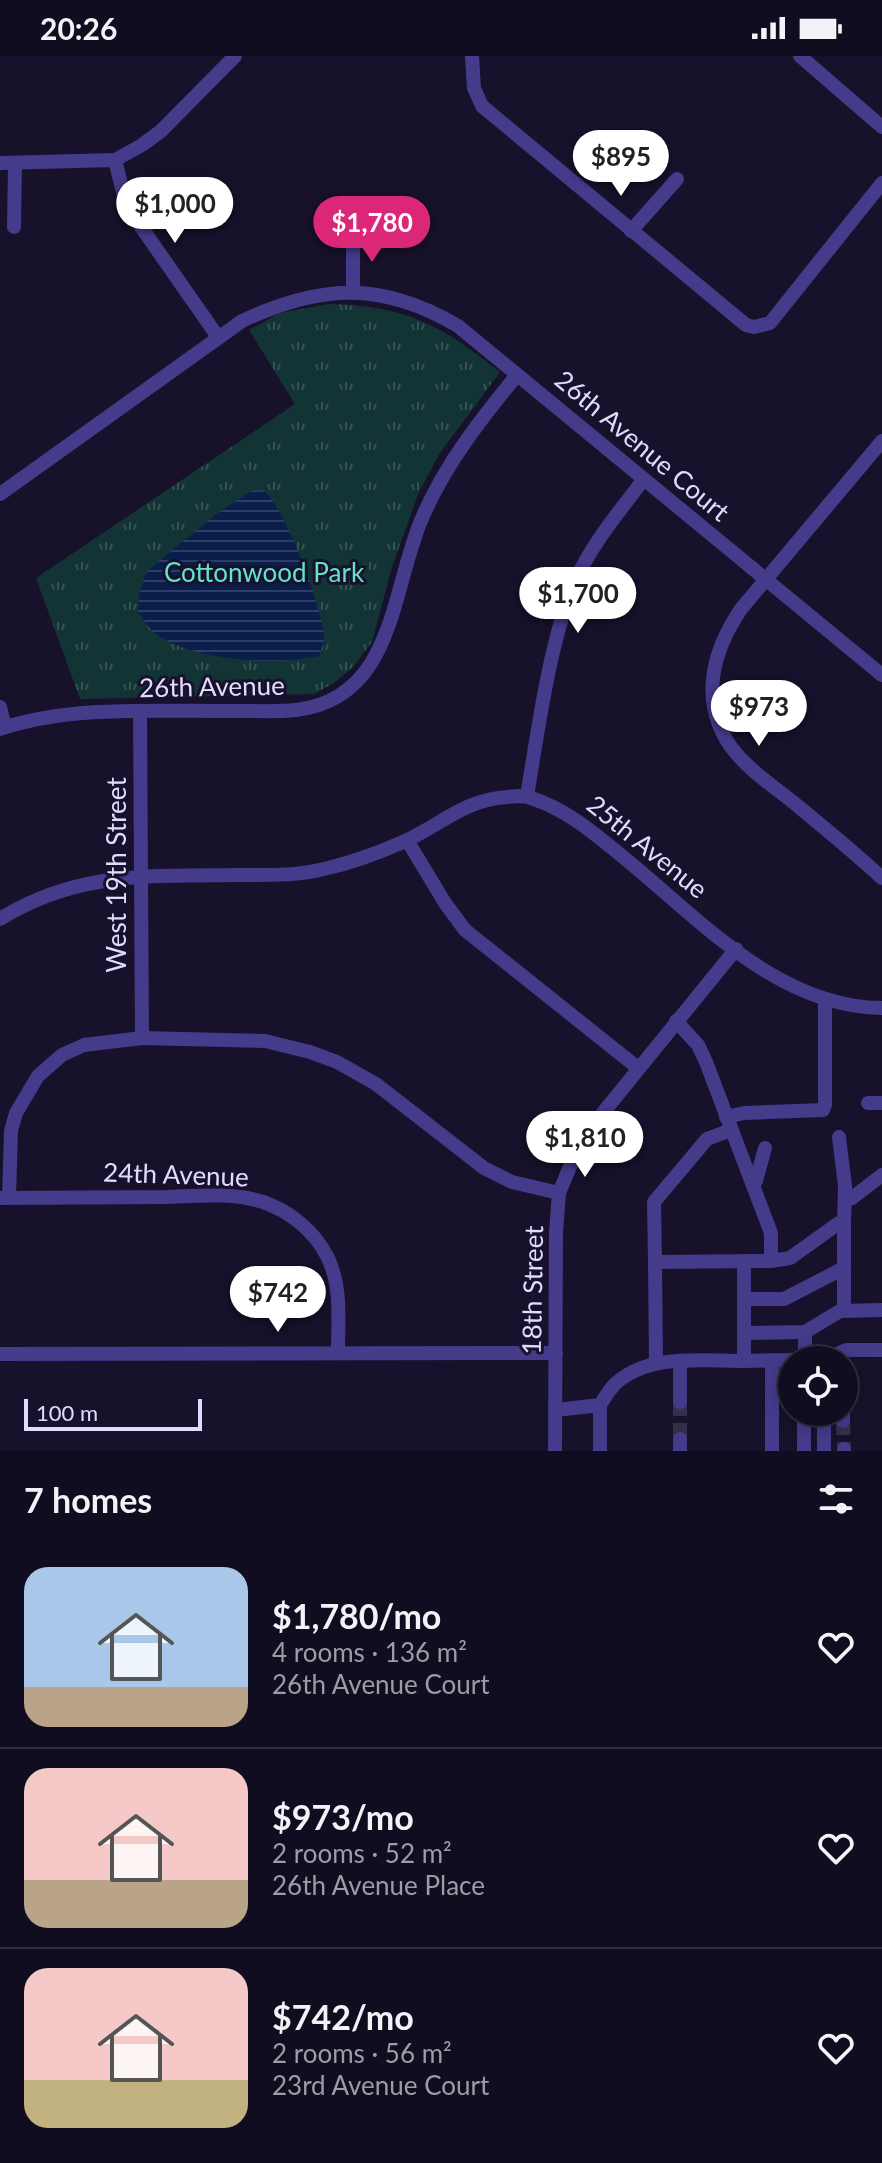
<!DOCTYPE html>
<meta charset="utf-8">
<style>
:root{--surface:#110d20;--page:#1e1b2d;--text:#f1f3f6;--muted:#9c9ca5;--line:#302d3e;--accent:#db2777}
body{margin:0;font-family:Lato,sans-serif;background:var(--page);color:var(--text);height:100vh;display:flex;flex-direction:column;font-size:30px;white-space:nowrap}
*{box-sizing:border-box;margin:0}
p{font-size:26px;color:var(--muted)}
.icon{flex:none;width:44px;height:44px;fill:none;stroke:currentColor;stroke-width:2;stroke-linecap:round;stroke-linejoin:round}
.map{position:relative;height:1395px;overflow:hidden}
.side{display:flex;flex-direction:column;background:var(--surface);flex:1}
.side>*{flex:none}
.buttons{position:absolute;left:778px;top:1290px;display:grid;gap:16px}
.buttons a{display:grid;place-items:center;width:80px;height:80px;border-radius:50%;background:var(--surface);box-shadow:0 4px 20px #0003,0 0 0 2px var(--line);font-size:40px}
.scale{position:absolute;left:24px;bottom:20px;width:178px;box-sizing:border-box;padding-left:8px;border:4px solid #e2dbff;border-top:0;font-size:22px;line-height:28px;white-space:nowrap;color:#e2dbff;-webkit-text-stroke:6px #17112b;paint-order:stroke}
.price{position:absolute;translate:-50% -68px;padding:0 18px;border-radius:28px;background:#fff;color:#222;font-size:26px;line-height:52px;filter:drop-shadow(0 2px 4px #0008)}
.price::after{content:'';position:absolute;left:50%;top:48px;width:24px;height:18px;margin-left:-12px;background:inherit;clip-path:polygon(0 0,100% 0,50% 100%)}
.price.current{background:var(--accent);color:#fff}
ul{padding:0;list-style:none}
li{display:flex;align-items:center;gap:24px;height:200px;padding:0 24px}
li+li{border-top:2px solid var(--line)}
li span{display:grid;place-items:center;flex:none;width:224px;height:160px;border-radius:24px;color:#555}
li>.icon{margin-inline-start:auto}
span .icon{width:96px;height:96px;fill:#fffc;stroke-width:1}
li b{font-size:34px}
h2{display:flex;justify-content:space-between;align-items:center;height:96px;padding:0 24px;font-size:34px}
.status{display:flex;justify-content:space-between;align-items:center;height:56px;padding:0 40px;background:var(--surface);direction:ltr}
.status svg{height:22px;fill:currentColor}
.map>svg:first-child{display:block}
</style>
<div class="status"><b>20:26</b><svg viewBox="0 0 49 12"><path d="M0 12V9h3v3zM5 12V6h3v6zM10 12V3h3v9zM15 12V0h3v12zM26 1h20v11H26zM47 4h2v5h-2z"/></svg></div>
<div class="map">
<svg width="882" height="1395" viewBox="0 0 882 1395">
<defs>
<pattern id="park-tufts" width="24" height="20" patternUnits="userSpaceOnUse" patternTransform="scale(2)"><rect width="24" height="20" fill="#133435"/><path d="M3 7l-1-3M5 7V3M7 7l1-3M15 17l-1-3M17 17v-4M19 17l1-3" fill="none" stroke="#355153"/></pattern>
<pattern id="water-rules" width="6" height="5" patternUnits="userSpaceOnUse" patternTransform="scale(2)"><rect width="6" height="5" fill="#0a1d4b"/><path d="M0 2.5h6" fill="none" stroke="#2d3d66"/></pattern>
</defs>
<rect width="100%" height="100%" fill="#17112b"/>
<path fill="url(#park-tufts)" d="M329,248C407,250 441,269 500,316L440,397L419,436L392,511L372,586L354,610L334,627L314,638L80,643L36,522L295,348L249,274L280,257Z"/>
<path fill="url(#water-rules)" d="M263,434C284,450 324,554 324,582C324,587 321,594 319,600C274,610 198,605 159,580C150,575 144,564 138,557L139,538L147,515L215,459L251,435Z"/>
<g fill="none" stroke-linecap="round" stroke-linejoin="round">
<g stroke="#352f4b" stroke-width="14" stroke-dasharray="14 7" stroke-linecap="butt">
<path d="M680,1346V1383"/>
<path d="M843,1365L844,1393"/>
</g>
<g stroke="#443b8b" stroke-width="14">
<path d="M472,0L474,32L482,50L746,269L754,271L770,267L882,127"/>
<path d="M800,0L882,71"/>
<path d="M115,104L125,144L130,155L218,281"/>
<path d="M0,107L115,104L142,89L161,75L235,0"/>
<path d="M14,171L15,107"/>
<path d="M631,175L677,123"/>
<path d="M353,235V181"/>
<path d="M882,385L741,553C714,593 700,640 727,685C743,711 775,731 799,751C827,774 855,797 882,822"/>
<path d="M0,438L242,265C321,228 382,225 458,270L882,619"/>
<path d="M0,651L5,671"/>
<path d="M140,657L142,982"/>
<path d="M0,673C73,648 165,656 241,655C259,655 278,656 296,654C396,642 391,531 423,460C446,407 481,363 517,319"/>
<path d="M527,740C538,675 549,590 573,530C590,490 618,457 644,423"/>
<path d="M407,784L445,847L465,874L638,1012"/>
<path d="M0,863C77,815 152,820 239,819C267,819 297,820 324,813C351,807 378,797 403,786C441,769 463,744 507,741C516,740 524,739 531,742C565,753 590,774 617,796C696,859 775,951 882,952"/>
<path d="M868,1047H882"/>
<path d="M726,1061L744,1057L823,1054L825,1049V944"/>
<path d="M752,1126L756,1125L765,1092"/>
<path d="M0,1142C55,1142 110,1141 166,1141C197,1140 233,1136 263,1146C290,1155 314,1175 327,1200C342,1229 338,1265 338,1297"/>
<path d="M9,1142L11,1075L16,1057L38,1020L62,999L84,989L142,982L265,985L310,996L337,1006L376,1028L484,1112L512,1126L559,1137"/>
<path d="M845,1144L852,1142L882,1119"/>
<path d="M844,1166V1254"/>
<path d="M744,1205V1243"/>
<path d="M771,1205L790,1202L839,1167L844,1166L845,1130L839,1081"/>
<path d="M655,1206L654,1146L707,1083L731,1074"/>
<path d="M805,1276V1304"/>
<path d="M744,1277V1243H784L844,1212"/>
<path d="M0,1298L556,1297"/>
<path d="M772,1304V1395"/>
<path d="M824,1304L846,1294H882"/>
<path d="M744,1305L792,1304"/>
<path d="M680,1306V1346"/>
<path d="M656,1307L655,1206L771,1205V1177L706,1006L698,989L676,965"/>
<path d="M600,1349V1395"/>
<path d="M556,1354L600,1349C604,1343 609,1334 615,1328C649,1297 701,1305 744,1305V1277L805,1276L840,1255L882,1254"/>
<path d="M843,1356V1365"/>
<path d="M680,1383V1395"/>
<path d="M844,1393V1395"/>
<path d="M555,1395L556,1176L559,1137L574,1101L589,1074L736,893"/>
<path d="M804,1395V1356"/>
<path d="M824,1395V1356"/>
</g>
</g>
<g text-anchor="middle" stroke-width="6" stroke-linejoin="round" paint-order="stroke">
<g font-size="26" fill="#e2dbff" stroke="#17112b">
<text transform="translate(642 390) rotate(40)" y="9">26th Avenue Court</text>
<text transform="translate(212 631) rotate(-1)" y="9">26th Avenue</text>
<text transform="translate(647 791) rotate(39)" y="9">25th Avenue</text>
<text transform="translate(117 819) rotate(-90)" y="9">West 19th Street</text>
<text transform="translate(176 1119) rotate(2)" y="9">24th Avenue</text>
<text transform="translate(533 1234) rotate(-89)" y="9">18th Street</text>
</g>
<g font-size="26" fill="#63e3cc" stroke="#17112b">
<text x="264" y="526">Cottonwood Park</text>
</g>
</g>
</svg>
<div class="buttons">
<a><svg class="icon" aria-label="locate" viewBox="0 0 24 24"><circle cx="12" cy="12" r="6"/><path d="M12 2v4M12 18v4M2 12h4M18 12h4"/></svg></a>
</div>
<div class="scale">100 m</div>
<b class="price" style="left:621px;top:142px">$895</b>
<b class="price" style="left:175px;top:189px">$1,000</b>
<b class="price current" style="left:372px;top:208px">$1,780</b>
<b class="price" style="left:578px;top:579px">$1,700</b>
<b class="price" style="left:759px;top:692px">$973</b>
<b class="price" style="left:585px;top:1123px">$1,810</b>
<b class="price" style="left:278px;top:1278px">$742</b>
</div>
<section class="side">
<h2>7 homes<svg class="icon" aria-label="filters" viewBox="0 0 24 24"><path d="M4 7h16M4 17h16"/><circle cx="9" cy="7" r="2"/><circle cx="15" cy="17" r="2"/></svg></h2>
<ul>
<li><span style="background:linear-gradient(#a9c7e8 75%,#b9a48a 0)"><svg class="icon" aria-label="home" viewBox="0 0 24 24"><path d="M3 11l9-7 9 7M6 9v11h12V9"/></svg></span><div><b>$1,780/mo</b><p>4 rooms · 136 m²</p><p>26th Avenue Court</p></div><svg class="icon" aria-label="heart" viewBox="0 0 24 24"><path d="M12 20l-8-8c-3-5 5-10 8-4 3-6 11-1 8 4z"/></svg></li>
<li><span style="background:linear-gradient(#f6c9c9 70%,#b9a48a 0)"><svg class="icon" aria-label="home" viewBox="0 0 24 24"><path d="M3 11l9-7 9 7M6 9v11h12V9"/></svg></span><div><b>$973/mo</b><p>2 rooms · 52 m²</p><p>26th Avenue Place</p></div><svg class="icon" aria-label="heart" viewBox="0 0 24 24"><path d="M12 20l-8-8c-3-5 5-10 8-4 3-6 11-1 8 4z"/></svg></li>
<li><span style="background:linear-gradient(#f6c9c9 70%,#c2b280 0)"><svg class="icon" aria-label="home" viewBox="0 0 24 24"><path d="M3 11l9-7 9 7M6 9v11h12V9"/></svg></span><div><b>$742/mo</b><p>2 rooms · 56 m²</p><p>23rd Avenue Court</p></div><svg class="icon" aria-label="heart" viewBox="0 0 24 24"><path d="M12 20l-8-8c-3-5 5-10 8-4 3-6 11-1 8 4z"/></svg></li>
</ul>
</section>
